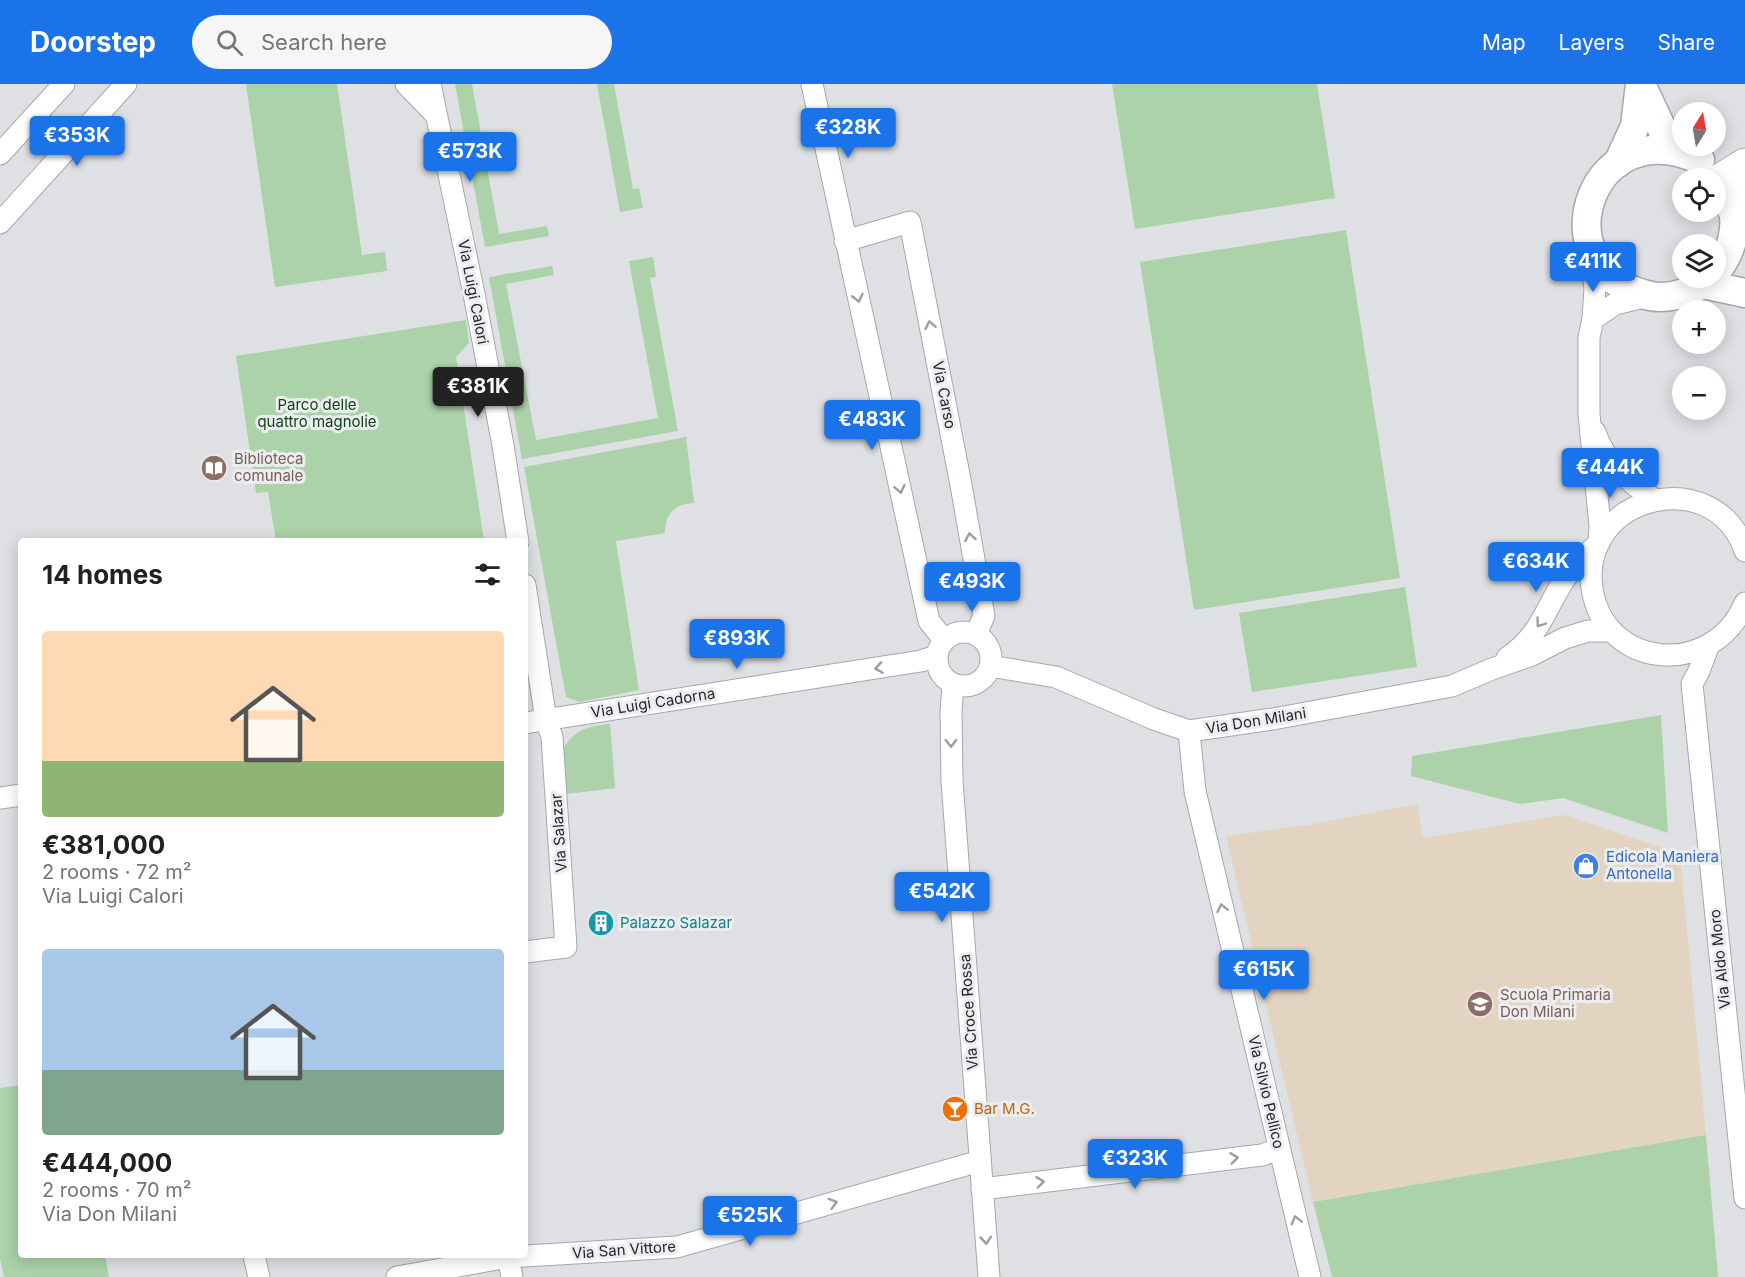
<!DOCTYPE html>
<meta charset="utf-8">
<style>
:root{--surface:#fff;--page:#f6f6f6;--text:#202124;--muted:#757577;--accent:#1a73e8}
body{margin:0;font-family:Inter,sans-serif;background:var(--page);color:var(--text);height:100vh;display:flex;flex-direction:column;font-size:22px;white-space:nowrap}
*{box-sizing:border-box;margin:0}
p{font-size:20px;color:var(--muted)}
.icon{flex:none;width:33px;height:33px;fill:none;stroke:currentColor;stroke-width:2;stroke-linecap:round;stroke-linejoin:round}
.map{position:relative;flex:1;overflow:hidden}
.details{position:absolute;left:18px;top:454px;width:510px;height:720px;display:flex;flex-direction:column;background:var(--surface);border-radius:6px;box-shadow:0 3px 15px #0003}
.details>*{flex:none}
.needle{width:39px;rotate:11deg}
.fabs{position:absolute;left:1672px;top:18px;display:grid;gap:12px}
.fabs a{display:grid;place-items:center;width:54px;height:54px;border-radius:50%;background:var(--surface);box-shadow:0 3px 15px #0003;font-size:30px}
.price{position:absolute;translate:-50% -51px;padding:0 14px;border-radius:6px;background:var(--accent);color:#fff;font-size:20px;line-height:39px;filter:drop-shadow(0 2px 3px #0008)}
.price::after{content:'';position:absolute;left:50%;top:36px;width:18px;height:14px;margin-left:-9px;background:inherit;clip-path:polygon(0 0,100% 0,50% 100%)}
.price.selected{background:#222;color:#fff}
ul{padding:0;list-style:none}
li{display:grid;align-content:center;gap:12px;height:318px;padding:0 24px}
li span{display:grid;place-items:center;height:186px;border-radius:6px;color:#555}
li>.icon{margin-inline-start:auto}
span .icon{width:108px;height:108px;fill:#fffc;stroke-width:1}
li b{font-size:26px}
h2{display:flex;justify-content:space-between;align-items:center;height:72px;padding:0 24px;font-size:26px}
header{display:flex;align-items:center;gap:36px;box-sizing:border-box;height:84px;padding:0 30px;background:var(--accent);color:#fff}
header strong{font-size:28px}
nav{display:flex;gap:33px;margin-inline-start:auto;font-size:21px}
.search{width:420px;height:54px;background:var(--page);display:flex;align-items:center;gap:15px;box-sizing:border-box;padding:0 21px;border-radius:33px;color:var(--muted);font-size:22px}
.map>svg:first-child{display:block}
</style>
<header>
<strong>Doorstep</strong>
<div class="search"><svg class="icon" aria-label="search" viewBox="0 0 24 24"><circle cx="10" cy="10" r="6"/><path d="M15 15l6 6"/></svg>Search here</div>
<nav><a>Map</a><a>Layers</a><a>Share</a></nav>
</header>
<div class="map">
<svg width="1745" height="1193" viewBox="0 0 1745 1193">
<rect width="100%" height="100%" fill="#dfe0e3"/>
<path fill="#e2d4c1" d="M1417,720L1423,754L1564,731L1680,770L1706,1051L1313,1118L1226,752L1313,740Z"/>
<g fill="#abd2a8">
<path d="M246,0H337L362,171L385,168L387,187L275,203Z"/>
<path d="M455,0H472L499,150L547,142L549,152L485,163Z"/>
<path d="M597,0H614L633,105L639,104L643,124L620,128Z"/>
<path d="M1112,0H1317L1335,114L1135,145Z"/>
<path d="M1346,146L1400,494L1194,526L1140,178Z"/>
<path d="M653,173L656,193L650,194L678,347L522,375L489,193L552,182L554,191L506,200L536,356L658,334L629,177Z"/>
<path d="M466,236L469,259L456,273L484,457H276L268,408L256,409L236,272Z"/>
<path d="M686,353L694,419C675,420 665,429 665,449L616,457L639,606L580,618L566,613L524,383Z"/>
<path d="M1405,503L1417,583L1252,608L1239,529Z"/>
<path d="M1661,631L1668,749L1563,714L1520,720L1411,692L1412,672Z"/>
<path d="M610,640L615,704L566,710L564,663C579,643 587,643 610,640Z"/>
<path d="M21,1001V1172H105L109,1193H4L0,1174V1004Z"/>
<path d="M1706,1051L1718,1193H1332L1313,1118Z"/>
</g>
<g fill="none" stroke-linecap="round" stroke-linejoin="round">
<defs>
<g id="street">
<path d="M406,0L436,31"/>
<path d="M430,0L473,205L503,361L518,458"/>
<path d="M812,0L929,537L944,556"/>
<path d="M0,70L64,0"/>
<path d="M0,139L126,0"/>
<path d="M845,157L910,138L961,401L984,532L976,550"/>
<path d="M1590,167L1595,204L1593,235L1589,253V330L1600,442L1599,459"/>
<path d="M1593,235L1615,220L1648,212"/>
<path d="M1595,348C1605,379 1629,398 1655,416"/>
<path d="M1745,467C1715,378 1579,411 1592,504C1604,586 1713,595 1745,519"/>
<path d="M525,501L546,636L552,653L566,863L525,868"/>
<circle cx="964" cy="575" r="27"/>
<path d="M1708,563L1699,587L1692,600L1745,1114"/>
<path d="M1507,574C1542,550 1545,524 1566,493C1575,480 1587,470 1599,459"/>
<path d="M990,582L1056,593L1154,635L1189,647L1273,635L1452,602L1492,585L1532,571L1565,554L1588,547H1612"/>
<path d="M953,600L951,627L952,697L989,1193"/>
<path d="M525,639L921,577L936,572"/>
<path d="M1189,647L1195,707L1310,1193"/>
<path d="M0,714L21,711"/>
<path d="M982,1105L1262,1071L1279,1065"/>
<path d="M254,1172L259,1193"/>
<path d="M508,1173L512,1193"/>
<path d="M397,1193L508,1173L677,1163L980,1077"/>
</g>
<g id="secondary">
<path d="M1641,0L1662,45L1692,69"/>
<path d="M1700,76C1593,25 1538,179 1643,210C1666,218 1692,209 1710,194"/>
<path d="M1618,79L1635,42L1640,0"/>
<path d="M1716,188C1736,163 1741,130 1724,102"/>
<path d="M1703,200L1745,209"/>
</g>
<g id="highway">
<path d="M1721,96L1745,81"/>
<path d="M1733,123L1745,105"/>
</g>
</defs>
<use href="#street" stroke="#a6a7aa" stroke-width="23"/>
<use href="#secondary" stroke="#a6a7aa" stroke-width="31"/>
<use href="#highway" stroke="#a6a7aa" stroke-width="35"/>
<use href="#street" stroke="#fff" stroke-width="21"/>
<use href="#secondary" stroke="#fff" stroke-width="28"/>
<use href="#highway" stroke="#fff" stroke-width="33"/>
</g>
<defs><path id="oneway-chevron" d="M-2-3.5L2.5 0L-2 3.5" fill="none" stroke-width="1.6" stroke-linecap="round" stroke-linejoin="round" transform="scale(1.5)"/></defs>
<g stroke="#9d9d9d">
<use href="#oneway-chevron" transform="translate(858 214) rotate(77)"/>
<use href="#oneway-chevron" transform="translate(930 241) rotate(-101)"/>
<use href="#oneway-chevron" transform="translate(900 405) rotate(78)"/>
<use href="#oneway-chevron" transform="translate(970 453) rotate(-100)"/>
<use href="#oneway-chevron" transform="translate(1540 539) rotate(126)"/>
<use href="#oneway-chevron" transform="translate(879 584) rotate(171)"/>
<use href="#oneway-chevron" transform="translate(951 659) rotate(90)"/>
<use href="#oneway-chevron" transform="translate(1222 824) rotate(-103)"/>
<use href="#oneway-chevron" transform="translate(1234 1074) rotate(-7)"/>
<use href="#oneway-chevron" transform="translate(1040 1098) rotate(-7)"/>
<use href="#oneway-chevron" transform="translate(833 1119) rotate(-16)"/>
<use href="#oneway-chevron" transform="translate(1296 1136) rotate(-104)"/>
<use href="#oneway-chevron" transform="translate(986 1156) rotate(86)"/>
</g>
<defs>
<symbol id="library-disc" viewBox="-11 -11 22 22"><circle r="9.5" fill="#8d6e63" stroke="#ecedf0"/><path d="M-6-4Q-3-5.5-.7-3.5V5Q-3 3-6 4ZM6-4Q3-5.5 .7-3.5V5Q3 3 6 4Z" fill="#fff"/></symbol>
<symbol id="shop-disc" viewBox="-11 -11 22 22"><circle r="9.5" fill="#3f7fe0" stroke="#ecedf0"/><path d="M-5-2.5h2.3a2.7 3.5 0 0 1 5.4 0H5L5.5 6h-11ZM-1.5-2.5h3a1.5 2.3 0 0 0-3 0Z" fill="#fff"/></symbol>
<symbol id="building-disc" viewBox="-11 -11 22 22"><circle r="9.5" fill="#0f9aa8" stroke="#ecedf0"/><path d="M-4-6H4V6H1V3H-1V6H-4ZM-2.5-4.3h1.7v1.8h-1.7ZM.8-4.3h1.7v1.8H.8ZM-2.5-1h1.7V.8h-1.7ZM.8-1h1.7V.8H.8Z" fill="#fff"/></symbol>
<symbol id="school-disc" viewBox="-11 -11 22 22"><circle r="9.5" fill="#8d6e63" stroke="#ecedf0"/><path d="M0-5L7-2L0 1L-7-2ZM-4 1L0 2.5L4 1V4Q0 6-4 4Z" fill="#fff"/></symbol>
<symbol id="bar-disc" viewBox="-11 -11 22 22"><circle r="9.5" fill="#e8710a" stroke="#ecedf0"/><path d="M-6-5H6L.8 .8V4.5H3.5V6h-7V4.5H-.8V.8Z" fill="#fff"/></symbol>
</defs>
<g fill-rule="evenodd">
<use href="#library-disc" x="199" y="369" width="30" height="30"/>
<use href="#shop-disc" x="1571" y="767" width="30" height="30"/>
<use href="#building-disc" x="586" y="824" width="30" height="30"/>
<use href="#school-disc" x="1465" y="905" width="30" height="30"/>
<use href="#bar-disc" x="940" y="1010" width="30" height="30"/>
</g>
<g text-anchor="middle" stroke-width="6" stroke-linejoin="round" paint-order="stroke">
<g font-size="15" fill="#252526" stroke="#ecedf0">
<text transform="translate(473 208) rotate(79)" y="5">Via Luigi Calori</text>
<text transform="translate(944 311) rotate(79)" y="5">Via Carso</text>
<text transform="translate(653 619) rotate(-9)" y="5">Via Luigi Cadorna</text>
<text transform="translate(1256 637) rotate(-9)" y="5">Via Don Milani</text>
<text transform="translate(559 749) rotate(-94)" y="5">Via Salazar</text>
<text transform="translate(1720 875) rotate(-96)" y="5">Via Aldo Moro</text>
<text transform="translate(969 928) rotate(-94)" y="5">Via Croce Rossa</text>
<text transform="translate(1266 1008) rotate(77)" y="5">Via Silvio Pellico</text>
<text transform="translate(624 1166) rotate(-4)" y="5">Via San Vittore</text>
</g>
<g font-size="15" fill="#0d460f" stroke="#ecedf0">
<text x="317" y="326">Parco delle<tspan x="317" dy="17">quattro magnolie</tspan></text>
</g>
<g font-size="15" fill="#785e54" stroke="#ecedf0" text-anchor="start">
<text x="234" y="380">Biblioteca<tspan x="234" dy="17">comunale</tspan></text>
<text x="1500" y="916">Scuola Primaria<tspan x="1500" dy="17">Don Milani</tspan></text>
</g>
<g font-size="15" fill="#366cbe" stroke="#ecedf0" text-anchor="start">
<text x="1606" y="778">Edicola Maniera<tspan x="1606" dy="17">Antonella</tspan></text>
</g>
<g font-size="15" fill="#0d838f" stroke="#ecedf0" text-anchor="start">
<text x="620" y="844">Palazzo Salazar</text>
</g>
<g font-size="15" fill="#c56008" stroke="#ecedf0" text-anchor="start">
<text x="974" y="1030">Bar M.G.</text>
</g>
</g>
</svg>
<div class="fabs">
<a><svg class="needle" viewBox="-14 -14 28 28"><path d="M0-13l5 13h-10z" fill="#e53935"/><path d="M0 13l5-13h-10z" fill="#757577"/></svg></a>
<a><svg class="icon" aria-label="locate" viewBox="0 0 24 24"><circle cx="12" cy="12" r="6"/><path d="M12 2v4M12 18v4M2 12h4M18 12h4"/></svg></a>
<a><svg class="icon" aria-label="layers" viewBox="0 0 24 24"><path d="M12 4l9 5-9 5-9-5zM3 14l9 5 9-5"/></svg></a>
<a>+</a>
<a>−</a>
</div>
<b class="price" style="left:848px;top:75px">€328K</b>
<b class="price" style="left:77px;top:83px">€353K</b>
<b class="price" style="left:470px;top:99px">€573K</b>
<b class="price" style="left:1593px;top:209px">€411K</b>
<b class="price selected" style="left:478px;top:334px">€381K</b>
<b class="price" style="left:872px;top:367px">€483K</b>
<b class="price" style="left:1610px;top:415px">€444K</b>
<b class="price" style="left:1536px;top:509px">€634K</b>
<b class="price" style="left:972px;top:529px">€493K</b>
<b class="price" style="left:737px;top:586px">€893K</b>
<b class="price" style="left:942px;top:839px">€542K</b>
<b class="price" style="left:1264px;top:917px">€615K</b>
<b class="price" style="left:1135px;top:1106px">€323K</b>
<b class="price" style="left:750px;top:1163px">€525K</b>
<section class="details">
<h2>14 homes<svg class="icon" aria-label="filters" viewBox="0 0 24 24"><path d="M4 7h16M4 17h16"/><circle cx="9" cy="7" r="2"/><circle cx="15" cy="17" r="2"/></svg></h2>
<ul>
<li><span style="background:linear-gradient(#ffd9b3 70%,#8fb573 0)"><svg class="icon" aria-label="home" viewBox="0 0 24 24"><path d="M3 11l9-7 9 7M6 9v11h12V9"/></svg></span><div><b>€381,000</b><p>2 rooms · 72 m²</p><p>Via Luigi Calori</p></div></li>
<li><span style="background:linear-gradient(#a9c7e8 65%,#7fa58c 0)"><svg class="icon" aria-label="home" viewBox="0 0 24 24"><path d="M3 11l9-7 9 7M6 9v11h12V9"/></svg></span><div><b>€444,000</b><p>2 rooms · 70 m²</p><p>Via Don Milani</p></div></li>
</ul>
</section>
</div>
